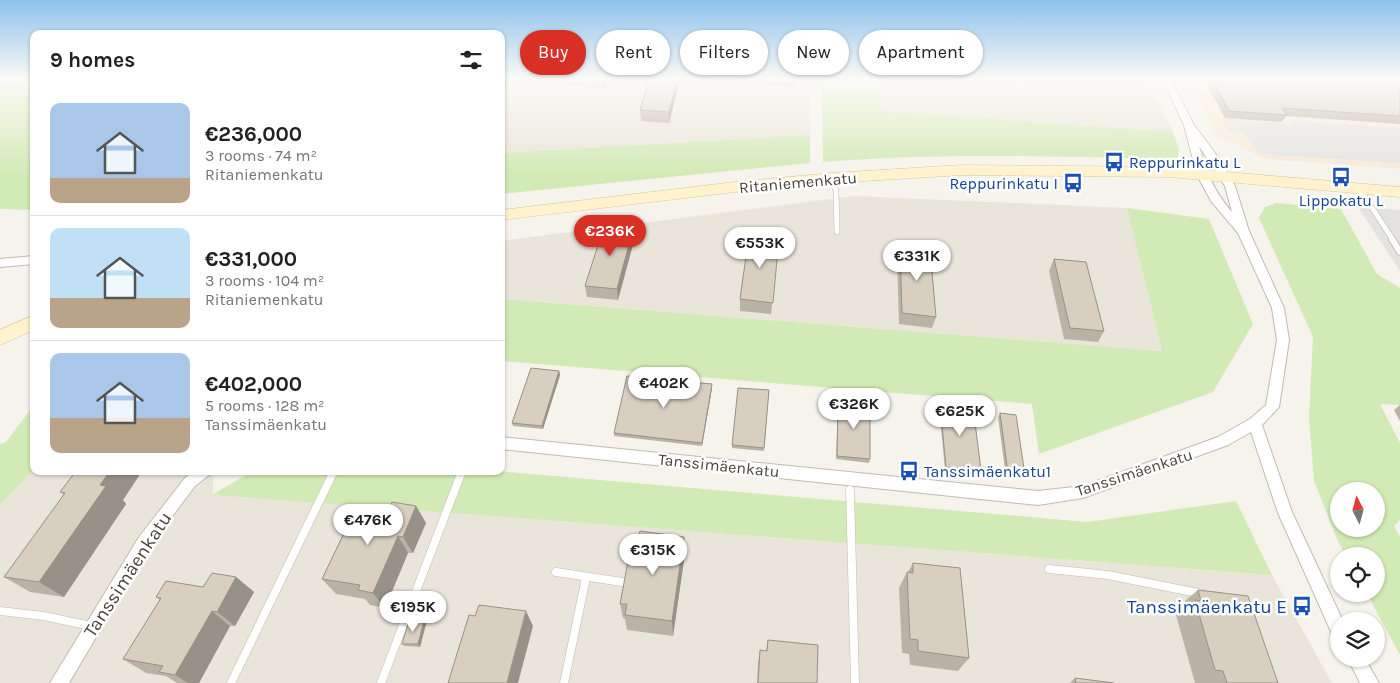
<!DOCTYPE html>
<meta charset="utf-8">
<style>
:root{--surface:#fff;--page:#f2f2f2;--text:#202124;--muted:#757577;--line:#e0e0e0;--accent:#d93025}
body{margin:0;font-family:Karla,sans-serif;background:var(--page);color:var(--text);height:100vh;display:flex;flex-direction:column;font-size:19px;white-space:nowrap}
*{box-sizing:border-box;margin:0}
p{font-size:16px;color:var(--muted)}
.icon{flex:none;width:28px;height:28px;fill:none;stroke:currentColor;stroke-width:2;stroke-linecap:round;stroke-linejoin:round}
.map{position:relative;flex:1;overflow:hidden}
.details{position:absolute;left:30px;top:30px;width:475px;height:445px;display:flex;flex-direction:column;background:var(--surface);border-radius:10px;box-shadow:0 1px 4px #0004}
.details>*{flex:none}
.banner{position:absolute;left:520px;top:30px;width:475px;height:45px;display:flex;gap:10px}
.needle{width:32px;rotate:354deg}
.buttons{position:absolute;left:1330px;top:482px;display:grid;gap:10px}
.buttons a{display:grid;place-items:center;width:55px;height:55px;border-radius:50%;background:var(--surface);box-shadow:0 1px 4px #0004;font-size:25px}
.price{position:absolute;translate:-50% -42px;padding:0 11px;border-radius:18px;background:#fff;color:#222;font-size:16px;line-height:32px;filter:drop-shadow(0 1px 2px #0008)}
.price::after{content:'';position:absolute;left:50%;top:30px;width:15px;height:11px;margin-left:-8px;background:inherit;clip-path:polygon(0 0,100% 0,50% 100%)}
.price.current{background:var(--accent);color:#fff}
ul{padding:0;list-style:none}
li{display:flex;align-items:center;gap:15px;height:125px;padding:0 20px}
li+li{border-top:1px solid var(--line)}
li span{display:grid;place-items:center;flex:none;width:140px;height:100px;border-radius:10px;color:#555}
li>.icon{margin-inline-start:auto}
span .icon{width:60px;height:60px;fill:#fffc;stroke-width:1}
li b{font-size:21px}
h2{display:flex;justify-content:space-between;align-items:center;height:60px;padding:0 20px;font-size:21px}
.tag{padding:0 18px;border-radius:22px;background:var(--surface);box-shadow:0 1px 4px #0004;font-size:18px;line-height:45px}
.tag.current{background:var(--accent);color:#fff}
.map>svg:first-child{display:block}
</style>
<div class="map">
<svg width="1400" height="683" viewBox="0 0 1400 683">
<rect width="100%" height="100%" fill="#f6f3ec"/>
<g fill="#eae5da">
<path d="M501,80H810V135L501,153Z"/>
<path d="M879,80H1147L1173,132L881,111Z"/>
<path d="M854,196L1127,208L1162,351L501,299V241Z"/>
<path d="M34,469V471H213V495L1272,575L1332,683H0V505Z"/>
</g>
<path fill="#f7ead8" d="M1190,80H1322L1400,85V169L1265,159L1215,135Z"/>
<g fill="#d2eab5" fill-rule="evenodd">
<path d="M0,80H34V210L0,209Z"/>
<path d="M822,88L879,92L881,111L1173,132L1179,149L1178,158L1158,159C1046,156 935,153 823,162Z"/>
<path d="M810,135V163L501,194V153Z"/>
<path d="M1276,203L1341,209L1377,274L1400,288V405L1380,404L1400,443V520L1394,526L1400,537V655L1367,594H1376V556H1346L1337,539L1314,481L1309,419L1313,337L1259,218L1265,207ZM1339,491H1376V529H1339Z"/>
<path d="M1127,208L1209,219L1253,324L1213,392L1039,454L1032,404L501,361V299L1162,351Z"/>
<path d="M34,405V469L0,505V444L6,442Z"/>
<path d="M253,471H496L1087,522L1236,501L1272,575L212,495Z"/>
</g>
<g fill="#e5e3e0">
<path d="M1223,119L1290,124L1288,120L1400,128V163L1260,154L1243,132L1228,131Z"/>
<path d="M1358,207L1400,210V271Z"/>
</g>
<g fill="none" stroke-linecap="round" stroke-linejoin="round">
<defs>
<g id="lane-far2">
<path d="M832,178L836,191L837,232"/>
<path d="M1360,189L1393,240"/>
</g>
<path id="lane-far1" d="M1392,239L1400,252"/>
<g id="lane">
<path d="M850,490L855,683"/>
<path d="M1049,569L1108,575L1203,594"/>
<path d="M556,572L622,582"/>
<path d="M0,611L44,616L91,626"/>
<path d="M231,683L334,471"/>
<path d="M381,683L462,471"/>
<path d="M564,683L586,578"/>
</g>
<g id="street">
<path d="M1163,80H1171L1194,125L1221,161L1235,186L1249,231L1284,308L1289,340L1279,407L1262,425L1292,512L1343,621H1339V638L1333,636L1278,513L1251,432L1228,445L1083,498L1038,505L501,449V437L1038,491L1083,486L1218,437L1250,419L1266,405L1277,340L1272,308L1238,233L1211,201L1197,175L1184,125ZM1199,146L1225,186L1232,212C1213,190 1207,173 1199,146Z"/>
<path d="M34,256V264L0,267V259Z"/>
<path d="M193,471H211L209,475L195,486L149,547L69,683H50L139,537L185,478Z"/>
<path d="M1348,659H1365L1379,683H1360Z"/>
</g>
<g id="secondary">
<path d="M963,165L1169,167L1400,187V197L1169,177L963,175L832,183L735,192L501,220V210L735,182L832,173Z"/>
<path d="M34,315V330L0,345V330Z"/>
</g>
</defs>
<use href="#lane-far2" stroke="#c2bbae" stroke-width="6"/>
<use href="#lane-far1" stroke="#c2bbae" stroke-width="8"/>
<use href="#lane" stroke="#c2bbae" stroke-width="9"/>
<use href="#street" stroke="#c2bbae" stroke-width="2"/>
<use href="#secondary" stroke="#d6c79b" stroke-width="1"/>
<use href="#lane-far2" stroke="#fff" stroke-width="5"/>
<use href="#lane-far1" stroke="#fff" stroke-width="6"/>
<use href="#lane" stroke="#fff" stroke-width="8"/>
<use href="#street" fill="#fff" fill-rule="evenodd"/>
<use href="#secondary" fill="#fff3cd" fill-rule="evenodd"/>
</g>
<g fill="#bab2a6">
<path d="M501,80H607L605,88L509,81Z"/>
<path d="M649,80H679V83L669,123L641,121L640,110Z"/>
<path d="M699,80H794V87Z"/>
<path d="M1210,80H1314L1337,81L1338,80H1373L1375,83L1400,85V124L1286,116L1282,122L1225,118L1207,85Z"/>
<path d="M634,226L635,237L618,300L587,297L585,286Z"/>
<path d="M779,238L771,314L740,311V299Z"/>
<path d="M900,247L936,317L932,328L899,324L897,258Z"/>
<path d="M1054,259L1104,331L1098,342L1064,339L1049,271Z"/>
<path d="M559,371L560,375L543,429L513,426L512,423Z"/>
<path d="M712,388L702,446L614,436V433Z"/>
<path d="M769,390L764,451L732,448V445Z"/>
<path d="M838,401L870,459L869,463L836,459L838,405Z"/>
<path d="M940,404L981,470L980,474L945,470L939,407Z"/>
<path d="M1400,405V421L1394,410Z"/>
<path d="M1000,413L1025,475L1023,479L1006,477L998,417Z"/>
<path d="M76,471H142L123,500L126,504L64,597L30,592L4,577L64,495L60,492Z"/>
<path d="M416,506L426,523L413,553H408L385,608L370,605L365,599L336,594L322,579L346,528L343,524L386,515Z"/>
<path d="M685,553L673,636L627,630L625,619L623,618L620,604Z"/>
<path d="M913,563L969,658L958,671L910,665L909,654L902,653L899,588L907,572H908Z"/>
<path d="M236,577L254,592L235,626H230L199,683H177L166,676L146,673L123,659L160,600L156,597L203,587Z"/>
<path d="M1198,590L1278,683H1195L1176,615L1181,611L1180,605Z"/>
<path d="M426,624L420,647L405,646L402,644Z"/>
<path d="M768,640L817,683H757L758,664L760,650L766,651Z"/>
<path d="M1075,678L1114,683H1070Z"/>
</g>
<g fill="#979187">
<path d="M502,80H509V81L501,97V81Z"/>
<path d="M604,80H607L605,88Z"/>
<path d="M677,80H679V83L669,123V112Z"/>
<path d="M634,226L635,237L618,300L617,289Z"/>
<path d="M559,371L560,375L543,429L542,426Z"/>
<path d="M712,384V388L702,446V443Z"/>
<path d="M110,471H142L123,500L126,504L64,597L39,582L100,485Z"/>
<path d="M416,506L426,523L413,553L403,537Z"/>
<path d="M398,536L408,553L385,608L373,593Z"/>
<path d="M684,537L685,553L673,636L672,621Z"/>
<path d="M236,577L254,592L235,626L217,612Z"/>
<path d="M212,611L230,626L199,683H188L175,675Z"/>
<path d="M526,611L533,626L518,683H507Z"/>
<path d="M424,621L426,624L420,647L418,644Z"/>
</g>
<g fill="#d8cfc1" stroke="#979187">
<path d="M649,80H677L669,112L640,110Z"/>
<path d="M1213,80H1314L1344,82L1343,80H1373L1375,83L1400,85V116L1282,108L1287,115L1229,111Z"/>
<path d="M605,223L634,226L617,289L585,286Z"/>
<path d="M749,235L779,238L773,303L740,299Z"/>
<path d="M900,247L930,250L936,317L902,313Z"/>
<path d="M1054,259L1086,262L1104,331L1070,328Z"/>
<path d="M531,368L559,371L542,426L512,423Z"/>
<path d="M627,376L712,384L702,443L614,433Z"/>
<path d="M738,388L769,390L764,448L732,445Z"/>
<path d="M838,401L870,404V459L837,456Z"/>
<path d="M940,404L973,407L981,470L946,467Z"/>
<path d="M1000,413L1016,415L1025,475L1008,473Z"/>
<path d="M76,471H110L100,485L106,486L39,582L4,577L65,493L60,492Z"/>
<path d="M392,502L416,506L403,537L398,536L373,593L358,590L360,585L322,579L348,525L343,524L350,510L386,515Z"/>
<path d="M640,531L684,537L672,621L625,615L627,604H620L632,540L638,541Z"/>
<path d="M913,563L960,568L969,658L918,651V640L910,639L907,572L913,573Z"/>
<path d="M212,573L236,577L217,612L212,611L175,675L159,672L163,666L123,659L161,598L156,597L166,581L203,587Z"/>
<path d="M1198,590L1248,596L1278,683H1227L1223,671L1215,670L1195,600L1201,601Z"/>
<path d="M479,605L526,611L507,683H448L469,615L475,616Z"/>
<path d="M409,621H424L418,644H402Z"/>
<path d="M768,640L818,645L817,683H758L760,650L767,651Z"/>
<path d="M1075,678L1114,683H1076Z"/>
</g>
<linearGradient id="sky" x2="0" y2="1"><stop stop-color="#8fc1ec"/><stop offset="0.45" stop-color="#fbfaf6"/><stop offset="1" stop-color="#fbfaf6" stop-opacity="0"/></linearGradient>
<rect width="1400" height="176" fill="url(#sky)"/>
<defs>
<symbol id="bus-bare" viewBox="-9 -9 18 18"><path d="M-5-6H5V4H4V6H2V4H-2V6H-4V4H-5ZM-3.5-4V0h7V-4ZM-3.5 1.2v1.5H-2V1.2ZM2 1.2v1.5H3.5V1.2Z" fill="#1a4fb4" stroke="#fff" stroke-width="2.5" paint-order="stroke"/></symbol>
</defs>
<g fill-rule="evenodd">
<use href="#bus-bare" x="1100" y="148" width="28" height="28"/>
<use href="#bus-bare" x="1327" y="163" width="28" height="28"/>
<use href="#bus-bare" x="1059" y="169" width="28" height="28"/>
<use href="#bus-bare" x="895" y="457" width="28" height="28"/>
<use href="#bus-bare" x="1288" y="592" width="28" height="28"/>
</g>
<g text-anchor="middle" stroke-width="5" stroke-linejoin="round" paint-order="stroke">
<g font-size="16" fill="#164399" stroke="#fff" text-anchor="start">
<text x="1129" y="168">Reppurinkatu L</text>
<text x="1058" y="189" text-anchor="end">Reppurinkatu I</text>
<text x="1341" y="206" text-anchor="middle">Lippokatu L</text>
<text x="924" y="477">Tanssimäenkatu1</text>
</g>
<g font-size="16" fill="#4b4439" stroke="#fff">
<text transform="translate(798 182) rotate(-5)" y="6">Ritaniemenkatu</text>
<text transform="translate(719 465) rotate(6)" y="6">Tanssimäenkatu</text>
<text transform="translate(1134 472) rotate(-18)" y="6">Tanssimäenkatu</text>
</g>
<g font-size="19" fill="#4b4439" stroke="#fff">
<text transform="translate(127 574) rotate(-57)" y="7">Tanssimäenkatu</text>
</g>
<g font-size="19" fill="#164399" stroke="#fff" text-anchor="end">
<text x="1287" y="613">Tanssimäenkatu E</text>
</g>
</g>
</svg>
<div class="buttons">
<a><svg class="needle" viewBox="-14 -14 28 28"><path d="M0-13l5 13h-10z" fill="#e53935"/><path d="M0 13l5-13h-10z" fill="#757577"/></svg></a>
<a><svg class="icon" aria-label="locate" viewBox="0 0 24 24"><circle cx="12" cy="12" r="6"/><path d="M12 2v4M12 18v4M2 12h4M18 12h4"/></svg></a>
<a><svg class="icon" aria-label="layers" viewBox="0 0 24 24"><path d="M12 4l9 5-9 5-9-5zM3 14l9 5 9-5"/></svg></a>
</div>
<b class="price current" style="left:610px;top:257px">€236K</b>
<b class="price" style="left:760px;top:269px">€553K</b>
<b class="price" style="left:917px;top:282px">€331K</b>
<b class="price" style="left:664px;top:409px">€402K</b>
<b class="price" style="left:854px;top:430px">€326K</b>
<b class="price" style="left:960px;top:437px">€625K</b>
<b class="price" style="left:368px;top:546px">€476K</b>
<b class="price" style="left:653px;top:576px">€315K</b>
<b class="price" style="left:413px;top:633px">€195K</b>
<div class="banner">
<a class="tag current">Buy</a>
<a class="tag">Rent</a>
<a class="tag">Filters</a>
<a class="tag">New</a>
<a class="tag">Apartment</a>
</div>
<section class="details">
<h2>9 homes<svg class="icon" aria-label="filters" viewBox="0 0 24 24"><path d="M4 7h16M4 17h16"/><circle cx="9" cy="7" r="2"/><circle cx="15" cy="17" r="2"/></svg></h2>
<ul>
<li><span style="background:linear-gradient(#a9c7e8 75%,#b9a48a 0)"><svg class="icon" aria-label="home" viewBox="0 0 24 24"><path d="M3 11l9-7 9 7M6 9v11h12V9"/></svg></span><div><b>€236,000</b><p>3 rooms · 74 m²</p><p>Ritaniemenkatu</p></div></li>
<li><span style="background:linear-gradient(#bfe0f5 70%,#b9a48a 0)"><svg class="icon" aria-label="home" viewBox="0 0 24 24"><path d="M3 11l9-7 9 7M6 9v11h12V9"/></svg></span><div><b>€331,000</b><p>3 rooms · 104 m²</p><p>Ritaniemenkatu</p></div></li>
<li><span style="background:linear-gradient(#a9c7e8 65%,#b9a48a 0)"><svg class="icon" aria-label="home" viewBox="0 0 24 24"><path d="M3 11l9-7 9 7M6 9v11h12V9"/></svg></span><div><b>€402,000</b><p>5 rooms · 128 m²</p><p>Tanssimäenkatu</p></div></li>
</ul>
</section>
</div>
